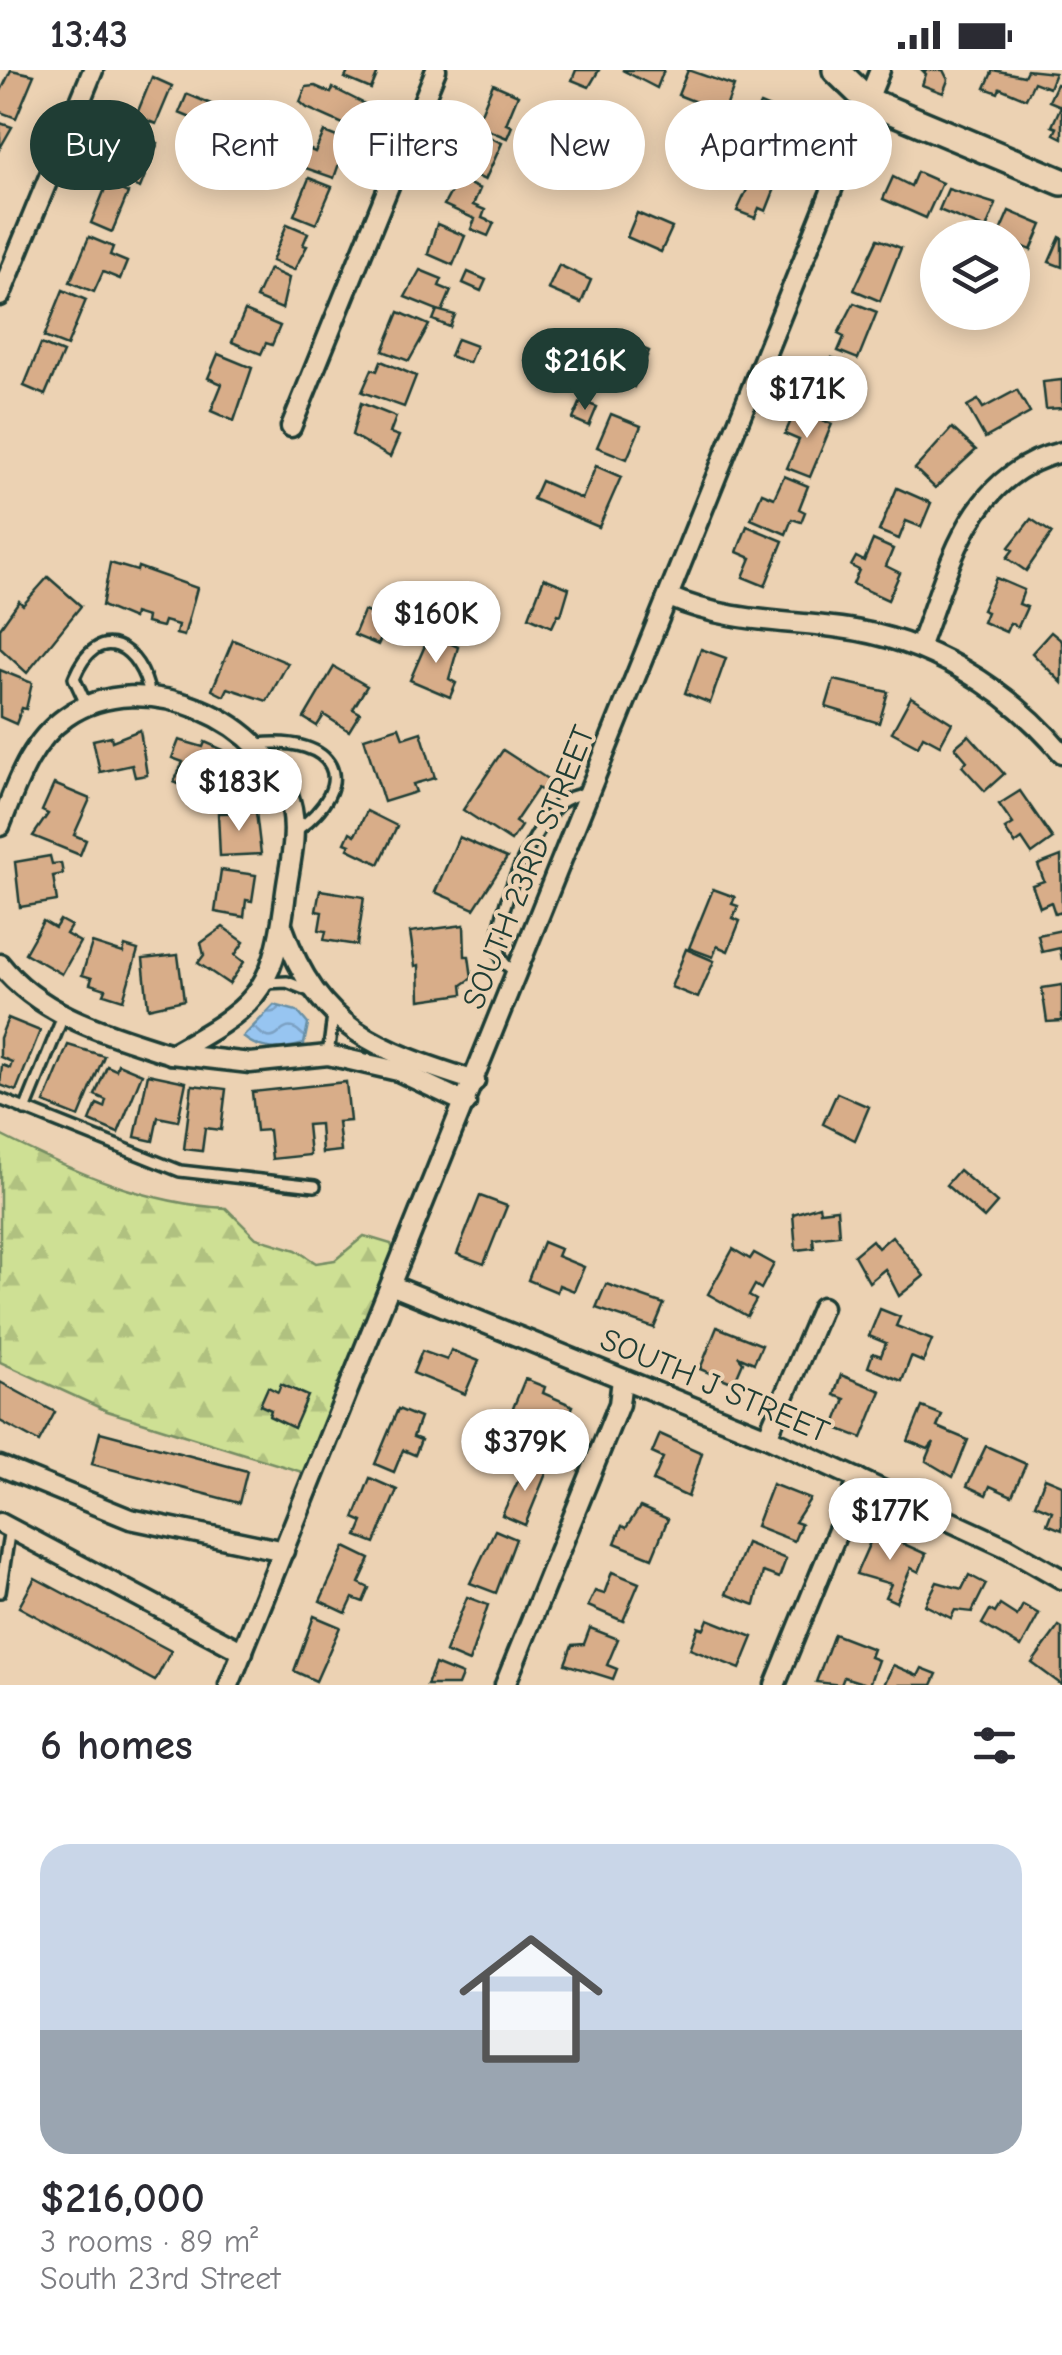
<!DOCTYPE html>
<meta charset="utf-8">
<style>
:root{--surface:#fff;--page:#f2f2f3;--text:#2b2b33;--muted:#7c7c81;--line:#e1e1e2;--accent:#1f3d34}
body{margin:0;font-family:"Comic Neue",sans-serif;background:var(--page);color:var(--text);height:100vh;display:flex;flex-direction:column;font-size:38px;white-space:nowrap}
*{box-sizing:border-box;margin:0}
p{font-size:32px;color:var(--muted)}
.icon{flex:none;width:55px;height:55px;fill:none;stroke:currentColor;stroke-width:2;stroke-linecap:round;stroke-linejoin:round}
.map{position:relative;height:1615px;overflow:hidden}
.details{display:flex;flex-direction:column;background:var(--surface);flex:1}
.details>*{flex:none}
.top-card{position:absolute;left:30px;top:30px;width:1002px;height:90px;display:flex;gap:20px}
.tools{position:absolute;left:920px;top:150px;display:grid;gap:20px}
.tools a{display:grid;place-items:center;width:110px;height:110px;border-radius:50%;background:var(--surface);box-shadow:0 5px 25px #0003;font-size:50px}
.price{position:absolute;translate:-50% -85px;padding:0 22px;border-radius:35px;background:#fff;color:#222;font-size:32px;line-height:65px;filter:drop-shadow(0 2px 5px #0008)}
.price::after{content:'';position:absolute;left:50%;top:60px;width:30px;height:22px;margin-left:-15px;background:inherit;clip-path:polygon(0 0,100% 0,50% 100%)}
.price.current{background:var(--accent);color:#fff}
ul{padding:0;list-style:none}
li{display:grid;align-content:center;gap:20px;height:530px;padding:0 40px}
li+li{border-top:2px solid var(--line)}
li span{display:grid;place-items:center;height:310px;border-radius:30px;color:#555}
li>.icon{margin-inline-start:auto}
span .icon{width:180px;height:180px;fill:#fffc;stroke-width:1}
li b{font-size:42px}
h2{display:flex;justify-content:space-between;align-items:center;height:120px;padding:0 40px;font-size:42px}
.tag{padding:0 35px;border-radius:45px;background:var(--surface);box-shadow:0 5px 25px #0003;font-size:35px;line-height:90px}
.tag.current{background:var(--accent);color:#fff}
.status{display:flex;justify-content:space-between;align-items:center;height:70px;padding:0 50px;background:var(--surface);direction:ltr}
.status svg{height:28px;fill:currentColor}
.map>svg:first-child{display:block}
</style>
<div class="status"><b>13:43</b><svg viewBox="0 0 49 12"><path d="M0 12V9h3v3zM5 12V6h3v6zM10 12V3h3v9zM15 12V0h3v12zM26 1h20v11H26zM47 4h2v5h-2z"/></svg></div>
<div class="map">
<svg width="1062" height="1615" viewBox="0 0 1062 1615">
<defs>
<pattern id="forest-firs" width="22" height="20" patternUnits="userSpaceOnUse" patternTransform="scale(2.5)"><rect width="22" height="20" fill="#cee094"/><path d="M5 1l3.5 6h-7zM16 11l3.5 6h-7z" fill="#b0c180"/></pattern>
<pattern id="water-waves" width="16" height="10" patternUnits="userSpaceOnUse" patternTransform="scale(2.5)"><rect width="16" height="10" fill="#97c5f1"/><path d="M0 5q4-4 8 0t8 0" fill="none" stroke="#7ba1c4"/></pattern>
</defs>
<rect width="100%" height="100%" fill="#ecd2b3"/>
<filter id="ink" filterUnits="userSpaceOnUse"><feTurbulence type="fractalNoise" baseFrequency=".01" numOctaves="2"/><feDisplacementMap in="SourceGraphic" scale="20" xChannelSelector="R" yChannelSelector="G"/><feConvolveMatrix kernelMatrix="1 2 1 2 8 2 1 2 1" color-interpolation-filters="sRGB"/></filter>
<g filter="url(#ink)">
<path fill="url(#forest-firs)" stroke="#768e64" stroke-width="2.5" d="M0,1065C72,1101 146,1134 226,1138L256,1168L296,1180L316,1193L335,1190L364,1166L391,1174L395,1184L305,1403L107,1341L0,1292Z"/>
<path fill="url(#water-waves)" stroke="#678fa5" stroke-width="2.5" d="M274,935L297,941L308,954L304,974C282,980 261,982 243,967Z"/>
<g fill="#d8ad89" stroke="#1f3d34" stroke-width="2.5">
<path d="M11,0L34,5L16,48L0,42V23Z"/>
<path d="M349,0H379L371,19L345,8Z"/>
<path d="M576,0H599L589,17L572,10Z"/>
<path d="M622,0H664L657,18Z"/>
<path d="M688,0L734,16L724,43L678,25Z"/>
<path d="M922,0H943L948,10L943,23L922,15L926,4Z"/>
<path d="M993,0L1024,6L1027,0L1055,3L1049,18L1034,12L1026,29L1000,18L998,23L985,18Z"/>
<path d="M152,7L172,16L156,54L136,46Z"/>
<path d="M493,14L518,25L506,54L512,56L507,68L476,55Z"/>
<path d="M1057,14L1062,16V68L1054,64L1057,58L1052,56L1061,36L1049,31Z"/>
<path d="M315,16L331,23L333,18L371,37L361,62L307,38L300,32L306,17Z"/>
<path d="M187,24L211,34L203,53L179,43Z"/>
<path d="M760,34L808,54L796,81L782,75L785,70L750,56Z"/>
<path d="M0,53L12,57L0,78Z"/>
<path d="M324,62L347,71L334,108L294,94L302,76L315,82Z"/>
<path d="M479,62L502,73L485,110L466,101Z"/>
<path d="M138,65L158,73L140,118L111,107L116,94L125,97Z"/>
<path d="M801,78L821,86L813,105L793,96Z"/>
<path d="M759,94L781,103L766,141L759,138L755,148L737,141Z"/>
<path d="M917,102L942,113L926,148L883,129L893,107L911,116Z"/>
<path d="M309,108L332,117L316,154L294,145Z"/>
<path d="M458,109L480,119L473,135L485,140L482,148L494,153L488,166L471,159L475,149L444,135Z"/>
<path d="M107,114L128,123L112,162L91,153Z"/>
<path d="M948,119L996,134L986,159L939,140Z"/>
<path d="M1009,141L1042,155L1031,180L1012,172V168L998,166Z"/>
<path d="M637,143L672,158L661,182L627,167Z"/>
<path d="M287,154L308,163L303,175L307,176L294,200L272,191Z"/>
<path d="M437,154L465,166L453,195L428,184Z"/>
<path d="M89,167L113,177L110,185L127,192L120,209L103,202L94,222L70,212Z"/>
<path d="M1060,167L1062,168V197L1049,192Z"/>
<path d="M878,169L901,178L880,231L854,220Z"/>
<path d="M559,195L591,210L581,233L548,219Z"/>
<path d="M269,199L289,208L282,239L256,228Z"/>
<path d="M420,200L442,209L439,216L451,221L442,242L405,227Z"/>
<path d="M468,202L486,210L481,221L463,213Z"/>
<path d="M63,220L86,230L67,276L44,267Z"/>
<path d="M854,233L877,242L858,289L838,281L844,267L838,264Z"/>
<path d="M437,240L455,245L450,257L433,250Z"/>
<path d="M245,241L280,256L272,275L266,273L261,284L232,272Z"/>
<path d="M399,242L429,255L409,291L383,281Z"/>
<path d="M457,269L476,276L469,293L450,286Z"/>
<path d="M629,273L649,281L634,317L588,298L595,281L621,292Z"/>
<path d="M41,274L63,283L45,325L24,316Z"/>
<path d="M218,284L252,298L234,351L211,341L222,314L208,308Z"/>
<path d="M832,288L856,298L835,344L800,330L810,305L823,310Z"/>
<path d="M381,291L416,306L404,337L362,322L372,299L377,301Z"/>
<path d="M1062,310V338L1046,339L1043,312Z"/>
<path d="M1017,320L1030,343L985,368L967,336L978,330L983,338Z"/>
<path d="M581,331L597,337L589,356L573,349Z"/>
<path d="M361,333L396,347L390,363L399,366L390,387L352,365Z"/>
<path d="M796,339L832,354L810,407L787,398L799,370L785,364Z"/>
<path d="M611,344L641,356L627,389L597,377Z"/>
<path d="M952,358L976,380L935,418L915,399Z"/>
<path d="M596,396L621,407L599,457L533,429L541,411L582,429Z"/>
<path d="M784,406L808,416L799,439L805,442L801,452L792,449L786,464L751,449L762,423L774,428Z"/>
<path d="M897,418L931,433L921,457L906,451L899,469L879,461Z"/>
<path d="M1031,449L1052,463L1026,501L1007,488L1013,480L1009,477Z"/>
<path d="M747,456L783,471L765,516L743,507L751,488L737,482Z"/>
<path d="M873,470L893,479L886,496L900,503L888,530L853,514L859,500L851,496L856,487L864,491Z"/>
<path d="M110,493L137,501L138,497L197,518L184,566L176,564L178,555L164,551L162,557L146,553L147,547L134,543L133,549L102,536Z"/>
<path d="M48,507L81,536L27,603L0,578V558L19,531L23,535Z"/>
<path d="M544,508L569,518L561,545L558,544L552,557L529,547Z"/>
<path d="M996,508L1024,520L1019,534L1027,537L1018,557L1010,553L1006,562L983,552L987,542L982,540Z"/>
<path d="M364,541L389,551L378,575L354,565Z"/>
<path d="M1051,562L1062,571V613L1032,583Z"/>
<path d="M430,564L458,577L449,609L456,613L450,627L410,610Z"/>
<path d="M233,570L288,593L267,631L228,618L224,626L212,620Z"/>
<path d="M701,579L726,588L710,633L685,623Z"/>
<path d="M334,597L367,616L353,639L360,643L349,661L324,645L317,656L304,648Z"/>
<path d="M0,600L32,613L26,639L22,638L16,654L0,647Z"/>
<path d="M834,610L888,622L879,653L826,637Z"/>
<path d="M911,627L952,653L940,675L923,666L918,676L892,662Z"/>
<path d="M399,657L403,668L421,662L435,708L413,714L416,722L384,732L364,668Z"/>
<path d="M140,660L147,705L135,707L132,695L100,702L93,670L111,666L112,671Z"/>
<path d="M969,665L1004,704L985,721L962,696L967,691L955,677Z"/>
<path d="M179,670L203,677L205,672L223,680L218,693L227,696L217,719L187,706L183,716L174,712L183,692L172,688Z"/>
<path d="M503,680L549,710L542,721L538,718L515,752L521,756L511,771L463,740Z"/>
<path d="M54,714L90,729L74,765L86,770L80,785L33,766L48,744L42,741Z"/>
<path d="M1020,721L1053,769L1032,784L1022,769L1015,774L1005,759L1013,754L999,734Z"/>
<path d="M367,741L397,756L379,794L348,779L350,775L345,773L350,762L355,765Z"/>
<path d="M256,742L261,784L220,786L218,743Z"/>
<path d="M459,767L507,788L474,839L435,822Z"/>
<path d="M50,786L52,794L61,793L63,804L53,806L57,831L20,837L15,792Z"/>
<path d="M1061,786L1062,842L1055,844L1051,832L1040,837L1032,815L1044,811L1038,795Z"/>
<path d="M221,800L256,805L252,831L246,830L244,847L215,842Z"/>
<path d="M713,819L735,827L732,834L738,836L733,848L740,851L728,881L717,876L713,887L689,878Z"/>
<path d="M320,820L364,827L357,875L324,870L326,861L319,860L322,842L316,841Z"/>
<path d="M60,850L71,856L66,864L80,872L62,904L25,883L43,851L55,858Z"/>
<path d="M464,855L465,886H469L472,908L462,915L463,924L420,930L419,895L415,896L410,862Z"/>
<path d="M223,857L244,872L235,885L244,892L229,914L198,893L204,885L201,873Z"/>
<path d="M1062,860V890L1060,878L1042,882L1038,865Z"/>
<path d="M92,873L123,883L125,876L138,880L123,930L104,924L106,919L90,914L92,908L82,905Z"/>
<path d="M686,879L714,891L698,928L671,917Z"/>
<path d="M178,885L184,930L148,938L143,889Z"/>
<path d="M1062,915V951L1047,952L1042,918Z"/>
<path d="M8,948L40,961L16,1021L0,1015L2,995L10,998L12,992L0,987V968Z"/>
<path d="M68,975L104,986L79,1047L44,1033Z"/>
<path d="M118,994L142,1004L118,1063L90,1051L97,1034L104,1037L106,1030L95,1025L107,996L116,1000Z"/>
<path d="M148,1004L186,1012L178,1051L158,1047L153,1071L135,1067Z"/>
<path d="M346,1012L350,1051L338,1052L341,1081L322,1083L320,1054L307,1055L310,1085L272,1089L269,1060L256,1061L252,1022Z"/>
<path d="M192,1015L226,1019L221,1060L205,1058L202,1081L184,1079Z"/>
<path d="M837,1023L869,1037L855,1070L823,1054Z"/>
<path d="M959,1100L997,1133L984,1148L946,1115Z"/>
<path d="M480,1126L507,1136L484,1194L457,1184Z"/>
<path d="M819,1136L820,1141L837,1139L839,1165L813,1168L814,1178L796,1180L793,1144Z"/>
<path d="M892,1166L924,1206L899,1226L885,1199L869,1212L854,1185L872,1170L878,1178Z"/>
<path d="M543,1172L560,1179L557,1186L584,1197L574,1221L559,1215L557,1222L528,1210Z"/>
<path d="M733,1179L750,1189L754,1183L774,1194L761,1219L755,1215L749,1226L756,1230L747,1246L708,1224Z"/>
<path d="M606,1214L664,1234L654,1258L596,1238Z"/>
<path d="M880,1239L900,1247L896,1256L932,1270L923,1292L911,1287L902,1311L868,1297L873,1283L881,1286L886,1273L869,1266Z"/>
<path d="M717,1257L762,1275L754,1293L738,1286L743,1292L734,1313L700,1299Z"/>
<path d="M451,1280L479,1291L465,1324L413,1303L422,1281L447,1290Z"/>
<path d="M841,1305L881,1321L862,1368L834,1357L845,1329L834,1325Z"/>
<path d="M525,1309L545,1317L543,1323L573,1336L562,1364L511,1343Z"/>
<path d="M0,1312L55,1342L39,1372L0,1351Z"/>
<path d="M281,1314L308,1326L294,1358L269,1346L271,1340L260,1335L268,1317L278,1322Z"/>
<path d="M922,1337L942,1345L937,1357L968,1370L953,1407L926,1391L934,1372L928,1379L908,1371Z"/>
<path d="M398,1339L420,1348L413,1367L421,1370L415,1385L403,1380L394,1402L375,1394Z"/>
<path d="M100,1362L247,1401L239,1433L92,1394Z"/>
<path d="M660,1364L702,1383L688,1427L653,1411L663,1388L652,1383Z"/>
<path d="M986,1376L1026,1394L1012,1426L990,1416L986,1425L967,1416Z"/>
<path d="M527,1392L547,1401L525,1455L502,1445Z"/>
<path d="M370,1408L397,1420L375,1473L357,1466L363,1452L354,1448Z"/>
<path d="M1045,1408L1062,1415V1460L1047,1454L1052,1441L1035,1434Z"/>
<path d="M772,1414L810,1429L795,1452L801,1454L794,1471L756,1456Z"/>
<path d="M640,1437L668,1449L652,1488L615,1473L622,1456L626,1458Z"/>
<path d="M495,1460L516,1469L496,1523L470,1513Z"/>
<path d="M875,1461L926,1484L919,1502L911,1498L896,1532L885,1527L891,1514L856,1504Z"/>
<path d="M746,1473L786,1489L779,1508L763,1502L755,1535L726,1524Z"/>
<path d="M345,1477L370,1489L359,1513L369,1518L363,1532L353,1528L346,1543L320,1531Z"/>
<path d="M612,1502L639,1513L623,1551L588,1536L595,1521L604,1524Z"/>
<path d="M969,1505L986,1514L972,1542L955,1540L951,1548L925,1535L937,1512L962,1519Z"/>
<path d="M35,1508L171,1581L155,1611L19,1537Z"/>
<path d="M467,1527L488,1535L469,1592L445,1582Z"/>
<path d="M1000,1535L1017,1546L1023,1535L1039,1544L1021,1577L982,1554L990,1540L995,1543Z"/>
<path d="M314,1546L340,1557L316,1611L294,1601Z"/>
<path d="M708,1549L753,1567L740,1599L690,1579L698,1557L704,1559Z"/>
<path d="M1059,1556L1062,1558V1615L1032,1593Z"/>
<path d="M590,1558L618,1569L607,1595L617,1599L613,1609L565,1594L572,1575L584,1574Z"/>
<path d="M834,1564L873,1579L870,1587L878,1590L869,1615L844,1607L841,1615L816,1612Z"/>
<path d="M435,1594L462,1605L458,1615H427Z"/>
<path d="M893,1595L918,1606L922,1598L937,1604L932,1615H884Z"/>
</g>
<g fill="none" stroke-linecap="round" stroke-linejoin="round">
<defs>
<g id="lane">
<path d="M87,636L74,608C98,549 141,576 150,626"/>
<path d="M258,674C335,666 362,712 296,761"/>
<path d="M518,903C511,898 504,896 501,887C488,853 533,758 559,734C568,727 577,725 588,722"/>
<path d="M265,913L287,912L312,922"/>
<path d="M328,985L333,946"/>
<path d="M0,1029L180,1101L315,1116"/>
<path d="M25,1040L64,944"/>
<path d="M0,1522L10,1458"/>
</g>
<g id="street">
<path d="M0,226L93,0"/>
<path d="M291,357L436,0"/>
<path d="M669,527C727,552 780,550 841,558C928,569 1006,617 1062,683"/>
<path d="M920,575C950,497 968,404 1062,382"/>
<path d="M0,756C16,716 29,673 66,647C142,594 273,649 292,739C298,770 288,799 285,830C273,925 253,938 171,984C110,964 42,947 0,894"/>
<path d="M283,858C319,960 378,980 475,1011"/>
<path d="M171,984L250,993L328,985L398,1001L466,1033"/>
<path d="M393,1216L767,1367L1008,1478L1062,1509"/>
<path d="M767,1367L822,1237"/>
<path d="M0,1396L130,1449L284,1481"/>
<path d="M0,1453L243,1582"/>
<path d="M229,1615L880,0"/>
<path d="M505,1615L619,1334L622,1309"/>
<path d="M775,1615L859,1409"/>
</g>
<path id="secondary" d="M836,0L868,31L1062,112"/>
</defs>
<use href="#lane" stroke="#1f3d34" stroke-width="16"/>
<use href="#street" stroke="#1f3d34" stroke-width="25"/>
<use href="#secondary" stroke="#1f3d34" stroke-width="32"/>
<use href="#lane" stroke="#ecd2b3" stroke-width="9"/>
<use href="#street" stroke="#ecd2b3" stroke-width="18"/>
<use href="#secondary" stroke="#ecd2b3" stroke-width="25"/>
</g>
</g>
<g text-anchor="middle" stroke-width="8" stroke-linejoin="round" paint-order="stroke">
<g font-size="32" fill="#1f3d34" stroke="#ecd2b3">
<text transform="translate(528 797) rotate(-68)" y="11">SOUTH 23RD STREET</text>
<text transform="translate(715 1315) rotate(23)" y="11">SOUTH J STREET</text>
</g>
</g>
</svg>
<div class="tools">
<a><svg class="icon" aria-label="layers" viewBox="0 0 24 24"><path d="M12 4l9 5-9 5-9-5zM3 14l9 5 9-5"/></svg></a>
</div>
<b class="price current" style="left:585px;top:343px">$216K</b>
<b class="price" style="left:807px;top:371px">$171K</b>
<b class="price" style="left:436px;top:596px">$160K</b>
<b class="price" style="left:239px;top:764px">$183K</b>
<b class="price" style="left:525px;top:1424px">$379K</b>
<b class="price" style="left:890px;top:1493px">$177K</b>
<div class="top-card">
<a class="tag current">Buy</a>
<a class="tag">Rent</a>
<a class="tag">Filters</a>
<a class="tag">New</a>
<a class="tag">Apartment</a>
</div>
</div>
<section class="details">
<h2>6 homes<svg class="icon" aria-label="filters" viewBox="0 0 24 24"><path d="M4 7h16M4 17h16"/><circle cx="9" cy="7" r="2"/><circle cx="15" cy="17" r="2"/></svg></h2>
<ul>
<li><span style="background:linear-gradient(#c9d6e8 60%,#9aa5b1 0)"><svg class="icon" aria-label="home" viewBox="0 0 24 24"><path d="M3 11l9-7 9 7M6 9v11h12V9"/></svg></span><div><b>$216,000</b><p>3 rooms · 89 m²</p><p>South 23rd Street</p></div></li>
</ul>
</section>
